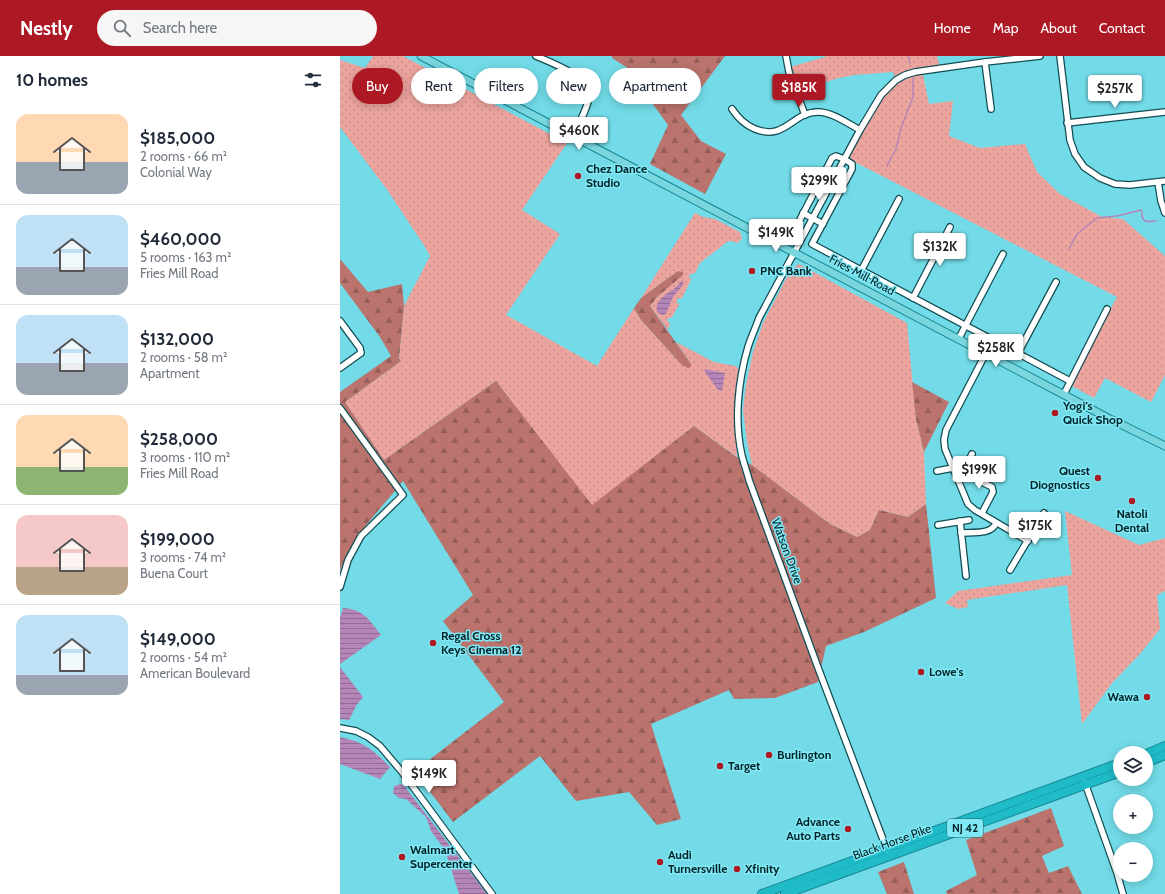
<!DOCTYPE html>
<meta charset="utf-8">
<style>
:root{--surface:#fff;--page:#f6f6f7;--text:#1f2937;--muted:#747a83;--line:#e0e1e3;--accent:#ac1823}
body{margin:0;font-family:Cabin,sans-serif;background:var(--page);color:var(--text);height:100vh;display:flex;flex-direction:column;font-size:15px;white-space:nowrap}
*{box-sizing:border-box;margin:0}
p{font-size:13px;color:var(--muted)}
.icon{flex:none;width:22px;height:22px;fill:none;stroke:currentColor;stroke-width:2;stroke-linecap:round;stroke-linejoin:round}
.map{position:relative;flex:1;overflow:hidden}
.side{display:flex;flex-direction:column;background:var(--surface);width:340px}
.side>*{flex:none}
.guide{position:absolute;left:12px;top:12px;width:380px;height:36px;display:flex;gap:8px}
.controls{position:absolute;left:773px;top:690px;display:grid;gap:8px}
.controls a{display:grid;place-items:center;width:40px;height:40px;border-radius:50%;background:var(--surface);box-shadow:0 2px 10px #0003;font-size:20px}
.price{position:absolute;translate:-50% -34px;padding:0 9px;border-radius:4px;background:#fff;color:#222;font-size:13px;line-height:26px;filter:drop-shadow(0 1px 2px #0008)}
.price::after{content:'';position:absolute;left:50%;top:24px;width:12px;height:9px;margin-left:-6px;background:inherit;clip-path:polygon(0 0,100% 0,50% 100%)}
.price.current{background:var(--accent);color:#fff}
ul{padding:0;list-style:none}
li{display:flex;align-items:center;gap:12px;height:100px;padding:0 16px}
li+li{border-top:1px solid var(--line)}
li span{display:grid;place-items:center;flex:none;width:112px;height:80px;border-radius:12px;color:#555}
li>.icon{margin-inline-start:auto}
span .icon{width:48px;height:48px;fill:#fffc;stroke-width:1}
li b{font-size:17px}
h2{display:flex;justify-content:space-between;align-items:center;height:48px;padding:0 16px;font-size:17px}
.tag{padding:0 14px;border-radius:18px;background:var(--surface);box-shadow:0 2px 10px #0003;font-size:14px;line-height:36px}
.tag.current{background:var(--accent);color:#fff}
header{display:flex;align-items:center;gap:24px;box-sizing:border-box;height:56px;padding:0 20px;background:var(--accent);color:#fff}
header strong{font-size:19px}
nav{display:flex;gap:22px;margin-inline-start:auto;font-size:14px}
.search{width:280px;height:36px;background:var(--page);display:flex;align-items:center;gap:10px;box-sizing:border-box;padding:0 14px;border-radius:22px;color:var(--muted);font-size:15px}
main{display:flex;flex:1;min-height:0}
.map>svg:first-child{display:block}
</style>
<header>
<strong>Nestly</strong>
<div class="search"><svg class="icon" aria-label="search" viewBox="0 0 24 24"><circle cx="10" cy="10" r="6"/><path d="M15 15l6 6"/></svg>Search here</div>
<nav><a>Home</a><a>Map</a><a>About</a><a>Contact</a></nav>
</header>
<main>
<section class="side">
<h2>10 homes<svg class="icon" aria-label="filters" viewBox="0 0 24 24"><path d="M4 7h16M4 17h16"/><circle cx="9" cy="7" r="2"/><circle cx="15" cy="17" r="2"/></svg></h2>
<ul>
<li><span style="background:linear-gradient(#ffd9b3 60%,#9aa5b1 0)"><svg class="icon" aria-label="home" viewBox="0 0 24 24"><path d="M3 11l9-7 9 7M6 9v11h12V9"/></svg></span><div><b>$185,000</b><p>2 rooms · 66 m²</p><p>Colonial Way</p></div></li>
<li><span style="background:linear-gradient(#bfe0f5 65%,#9aa5b1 0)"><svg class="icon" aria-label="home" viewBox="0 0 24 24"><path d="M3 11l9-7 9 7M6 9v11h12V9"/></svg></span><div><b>$460,000</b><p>5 rooms · 163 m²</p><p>Fries Mill Road</p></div></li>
<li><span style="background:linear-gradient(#bfe0f5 60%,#9aa5b1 0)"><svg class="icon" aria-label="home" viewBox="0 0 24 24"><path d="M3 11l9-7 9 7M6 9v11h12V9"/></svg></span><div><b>$132,000</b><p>2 rooms · 58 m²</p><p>Apartment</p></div></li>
<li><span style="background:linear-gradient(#ffd9b3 65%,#8fb573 0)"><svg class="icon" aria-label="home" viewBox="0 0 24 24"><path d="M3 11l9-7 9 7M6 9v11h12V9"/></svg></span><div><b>$258,000</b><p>3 rooms · 110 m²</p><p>Fries Mill Road</p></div></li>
<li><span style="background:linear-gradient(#f6c9c9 65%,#b9a48a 0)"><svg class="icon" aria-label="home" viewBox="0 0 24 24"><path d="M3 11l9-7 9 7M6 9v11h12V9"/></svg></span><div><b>$199,000</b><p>3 rooms · 74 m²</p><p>Buena Court</p></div></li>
<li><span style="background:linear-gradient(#bfe0f5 75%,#9aa5b1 0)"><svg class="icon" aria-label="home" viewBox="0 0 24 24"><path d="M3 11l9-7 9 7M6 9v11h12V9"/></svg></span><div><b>$149,000</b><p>2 rooms · 54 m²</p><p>American Boulevard</p></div></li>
</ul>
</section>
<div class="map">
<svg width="825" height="838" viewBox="0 0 825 838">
<defs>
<pattern id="green-dots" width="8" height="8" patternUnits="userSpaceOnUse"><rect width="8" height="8" fill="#eca49e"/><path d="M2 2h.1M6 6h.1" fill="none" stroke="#c98d88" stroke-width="1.8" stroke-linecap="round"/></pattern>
<pattern id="forest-firs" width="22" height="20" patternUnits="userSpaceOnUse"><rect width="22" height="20" fill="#ba736d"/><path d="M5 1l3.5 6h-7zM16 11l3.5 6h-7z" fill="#955e5a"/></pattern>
<pattern id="water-rules" width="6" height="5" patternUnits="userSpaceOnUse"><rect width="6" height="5" fill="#b585b8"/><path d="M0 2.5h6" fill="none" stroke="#916c96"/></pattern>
</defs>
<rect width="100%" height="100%" fill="#72dbe7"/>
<g fill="url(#green-dots)">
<path d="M33,0H63L227,87L182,154L220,178L166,259L257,310L294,252L301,264L342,309L351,308L336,286L374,306L396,310L399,314L395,352L397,401L354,370L252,450L156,325L44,404L5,346L61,305L59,302L64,250L90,200L85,191L48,135L0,71V4L25,12Z"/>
<path d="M485,0H597L600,11L582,14L589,48L613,45L609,80L640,92L685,88L697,116L720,138L762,161L783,163L825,200V319L811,346L765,322L754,342L730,329L777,241L505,101L537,43L556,24L553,16L514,19L499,22L458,34L450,11L485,1Z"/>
<path d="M355,157L363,161L375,163L400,176L402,182L398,187L390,185L387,186L360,207L355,217L349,219L350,223L352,222L342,242L337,243V248L340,247L332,261L327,263L328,266H330L328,274L310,250L317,241L342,219L338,215L301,242Z"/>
<path d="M459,208L567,267L576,363L584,396L586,448L568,461L539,454L530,474L517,481L490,468L412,409L407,386L403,354L406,329L413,296L423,267L447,221L452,213Z"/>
<path d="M725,455L799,489L825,482V535L817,539L820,573L800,598L772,627L742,668L727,529L627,544L628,551L618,553L605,547L618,535L732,519Z"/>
</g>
<g fill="url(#forest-firs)">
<path d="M272,0H385L341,59L361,85L386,98L365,138L310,108L328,69L286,11L272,2Z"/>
<path d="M0,203L28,236L62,228L64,250L59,302L61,305L5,346L44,404L156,325L252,449L354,370L395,400L412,409L490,468L517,481L530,474L539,454L568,461L586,448L596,542L524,576L486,590L478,626L435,642L394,643L389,634L311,668L341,763L317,769L289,736L236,745L200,700L113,766L81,724L78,715L93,701L164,646L103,565L133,539L63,425C42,452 10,482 0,515V336L51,300L40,281L0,227Z"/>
<path d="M338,215L343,216V219L317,241L310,250L351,308V311L348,312L342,309L301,264L294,252L301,242Z"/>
<path d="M572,326L609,346L584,396L576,363Z"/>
<path d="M711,752L724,790L702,800L709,817L728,810L742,838H607L606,835L637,819L626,784Z"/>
<path d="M564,806L574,838H547L538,816Z"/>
</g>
<g fill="url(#water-rules)">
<path d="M343,224V229L333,241L326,258L323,259L318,257C312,246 327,238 334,233C337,230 340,226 343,224Z"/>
<path d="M364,313L385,317L382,335L378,334L365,316Z"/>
<path d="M3,552C25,554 28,563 41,579L0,608V562Z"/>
<path d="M0,611L23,641L16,650L9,664L0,663Z"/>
<path d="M0,681C24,686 33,694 50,711L40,723L0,708Z"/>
<path d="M61,728L65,731L147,838H119L105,794L91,775L86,761L66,743L59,742L53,737L54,730Z"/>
</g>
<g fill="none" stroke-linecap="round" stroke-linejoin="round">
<g stroke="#b585b8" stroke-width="1.5">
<path d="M568,0L570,7"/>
<path d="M547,110L556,93L561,72L573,41V22"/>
<path d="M729,193L737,178L757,162L777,160L801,154L802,156C801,167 808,166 816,165"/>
</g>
<defs>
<g id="minor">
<path d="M196,0C210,6 250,21 249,38C249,51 238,69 232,81"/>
<path d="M446,0L449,16L465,59"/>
<path d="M720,0L730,84L735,98L744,111L760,122L775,128L790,129L825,125"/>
<path d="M645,6L651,53"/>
<path d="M392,53C398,62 405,69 415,73C446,85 452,56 478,56C492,56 507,67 520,74"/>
<path d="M727,67L825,56"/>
<path d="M818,126L821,145L825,157"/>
<path d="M463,157L483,168"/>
<path d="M452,179L492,102L496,100L504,103L512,108V113L472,188L730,325"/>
<path d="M521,215L559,143"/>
<path d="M573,242L610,171"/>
<path d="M0,265L20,292L21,297L0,312"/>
<path d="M619,282L663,198"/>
<path d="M646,297L606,374L604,384L605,393L628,448L635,454L688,485"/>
<path d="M678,297L716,226"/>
<path d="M724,338L767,253"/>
<path d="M0,352L63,439L21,480L8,504L0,531"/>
<path d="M597,415L613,412"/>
<path d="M623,417L632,398"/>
<path d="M616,418L623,417L652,431L653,436L642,457"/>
<path d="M620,465L626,520"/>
<path d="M598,469L629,464"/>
<path d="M621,477C632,476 652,479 656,467"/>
<path d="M670,514L704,457"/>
<path d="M0,672L16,675L28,681L40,690L62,716L152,838"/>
<path d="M745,727L777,817L783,838"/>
<path d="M547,794L477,609L409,424C407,416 404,408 402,400C394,365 398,325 408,291C411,281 416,271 419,262L520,74L541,39L556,24L565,19L575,16L645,6L700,0"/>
</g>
<path id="major" d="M81,0L770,363L825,390"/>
<g id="highway">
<path d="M806,698L825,690"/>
<path d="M806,707L825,699"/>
<path d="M422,838L780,707"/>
<path d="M445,838L780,716"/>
</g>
</defs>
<use href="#minor" stroke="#114d53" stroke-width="8"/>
<use href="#major" stroke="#148690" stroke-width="9"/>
<use href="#highway" stroke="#148690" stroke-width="10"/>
<use href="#minor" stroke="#fff" stroke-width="5.5"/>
<use href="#major" stroke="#79d6df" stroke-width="7"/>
<use href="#highway" stroke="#1fbbc9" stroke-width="8"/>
</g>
<g fill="#ac1823" stroke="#80e8f4" stroke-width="1.5">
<circle cx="238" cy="120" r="4"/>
<circle cx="412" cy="215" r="4"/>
<circle cx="715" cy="357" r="4"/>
<circle cx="758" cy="422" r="4"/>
<circle cx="792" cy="445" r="4"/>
<circle cx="93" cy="587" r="4"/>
<circle cx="581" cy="616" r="4"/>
<circle cx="807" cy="641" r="4"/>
<circle cx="429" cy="699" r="4"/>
<circle cx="380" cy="710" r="4"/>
<circle cx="508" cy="773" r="4"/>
<circle cx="62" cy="801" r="4"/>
<circle cx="320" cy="806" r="4"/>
<circle cx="397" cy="813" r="4"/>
</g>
<g text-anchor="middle" stroke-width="3" stroke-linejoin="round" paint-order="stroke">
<rect fill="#80e8f4" stroke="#275e64" stroke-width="1" x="607" y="763" width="36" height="18" rx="3"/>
<g font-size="11" font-weight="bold" fill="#012327">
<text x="625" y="776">NJ 42</text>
</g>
<g font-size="12" font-weight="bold" fill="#012327" stroke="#80e8f4" text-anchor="start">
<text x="246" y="117">Chez Dance<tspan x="246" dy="14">Studio</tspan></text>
<text x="420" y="219">PNC Bank</text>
<text x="723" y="354">Yogi's<tspan x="723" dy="14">Quick Shop</tspan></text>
<text x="750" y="419" text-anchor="end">Quest<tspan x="750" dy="14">Diognostics</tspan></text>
<text x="792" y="462" text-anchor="middle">Natoli<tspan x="792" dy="14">Dental</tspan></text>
<text x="101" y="584">Regal Cross<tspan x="101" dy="14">Keys Cinema 12</tspan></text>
<text x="589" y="620">Lowe's</text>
<text x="799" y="645" text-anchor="end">Wawa</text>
<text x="437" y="703">Burlington</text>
<text x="388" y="714">Target</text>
<text x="500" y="770" text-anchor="end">Advance<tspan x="500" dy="14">Auto Parts</tspan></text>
<text x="70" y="798">Walmart<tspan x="70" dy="14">Supercenter</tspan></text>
<text x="328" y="803">Audi<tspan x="328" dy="14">Turnersville</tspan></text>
<text x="405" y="817">Xfinity</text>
</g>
<g font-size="12" fill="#012327" stroke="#80e8f4">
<text transform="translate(522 219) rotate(28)" y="4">Fries Mill Road</text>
<text transform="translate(447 495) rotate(70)" y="4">Watson Drive</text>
<text transform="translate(552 786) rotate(-20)" y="4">Black Horse Pike</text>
</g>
</g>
</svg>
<div class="controls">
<a><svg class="icon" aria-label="layers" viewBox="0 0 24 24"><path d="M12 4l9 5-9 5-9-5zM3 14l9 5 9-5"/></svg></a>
<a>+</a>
<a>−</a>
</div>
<b class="price current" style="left:459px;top:52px">$185K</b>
<b class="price" style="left:775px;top:53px">$257K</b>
<b class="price" style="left:239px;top:95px">$460K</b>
<b class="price" style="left:479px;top:145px">$299K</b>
<b class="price" style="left:436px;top:197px">$149K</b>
<b class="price" style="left:600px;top:211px">$132K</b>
<b class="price" style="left:656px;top:312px">$258K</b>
<b class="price" style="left:639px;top:434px">$199K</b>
<b class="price" style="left:695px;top:490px">$175K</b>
<b class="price" style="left:89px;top:738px">$149K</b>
<div class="guide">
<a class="tag current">Buy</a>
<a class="tag">Rent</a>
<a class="tag">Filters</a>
<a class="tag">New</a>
<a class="tag">Apartment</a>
</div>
</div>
</main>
